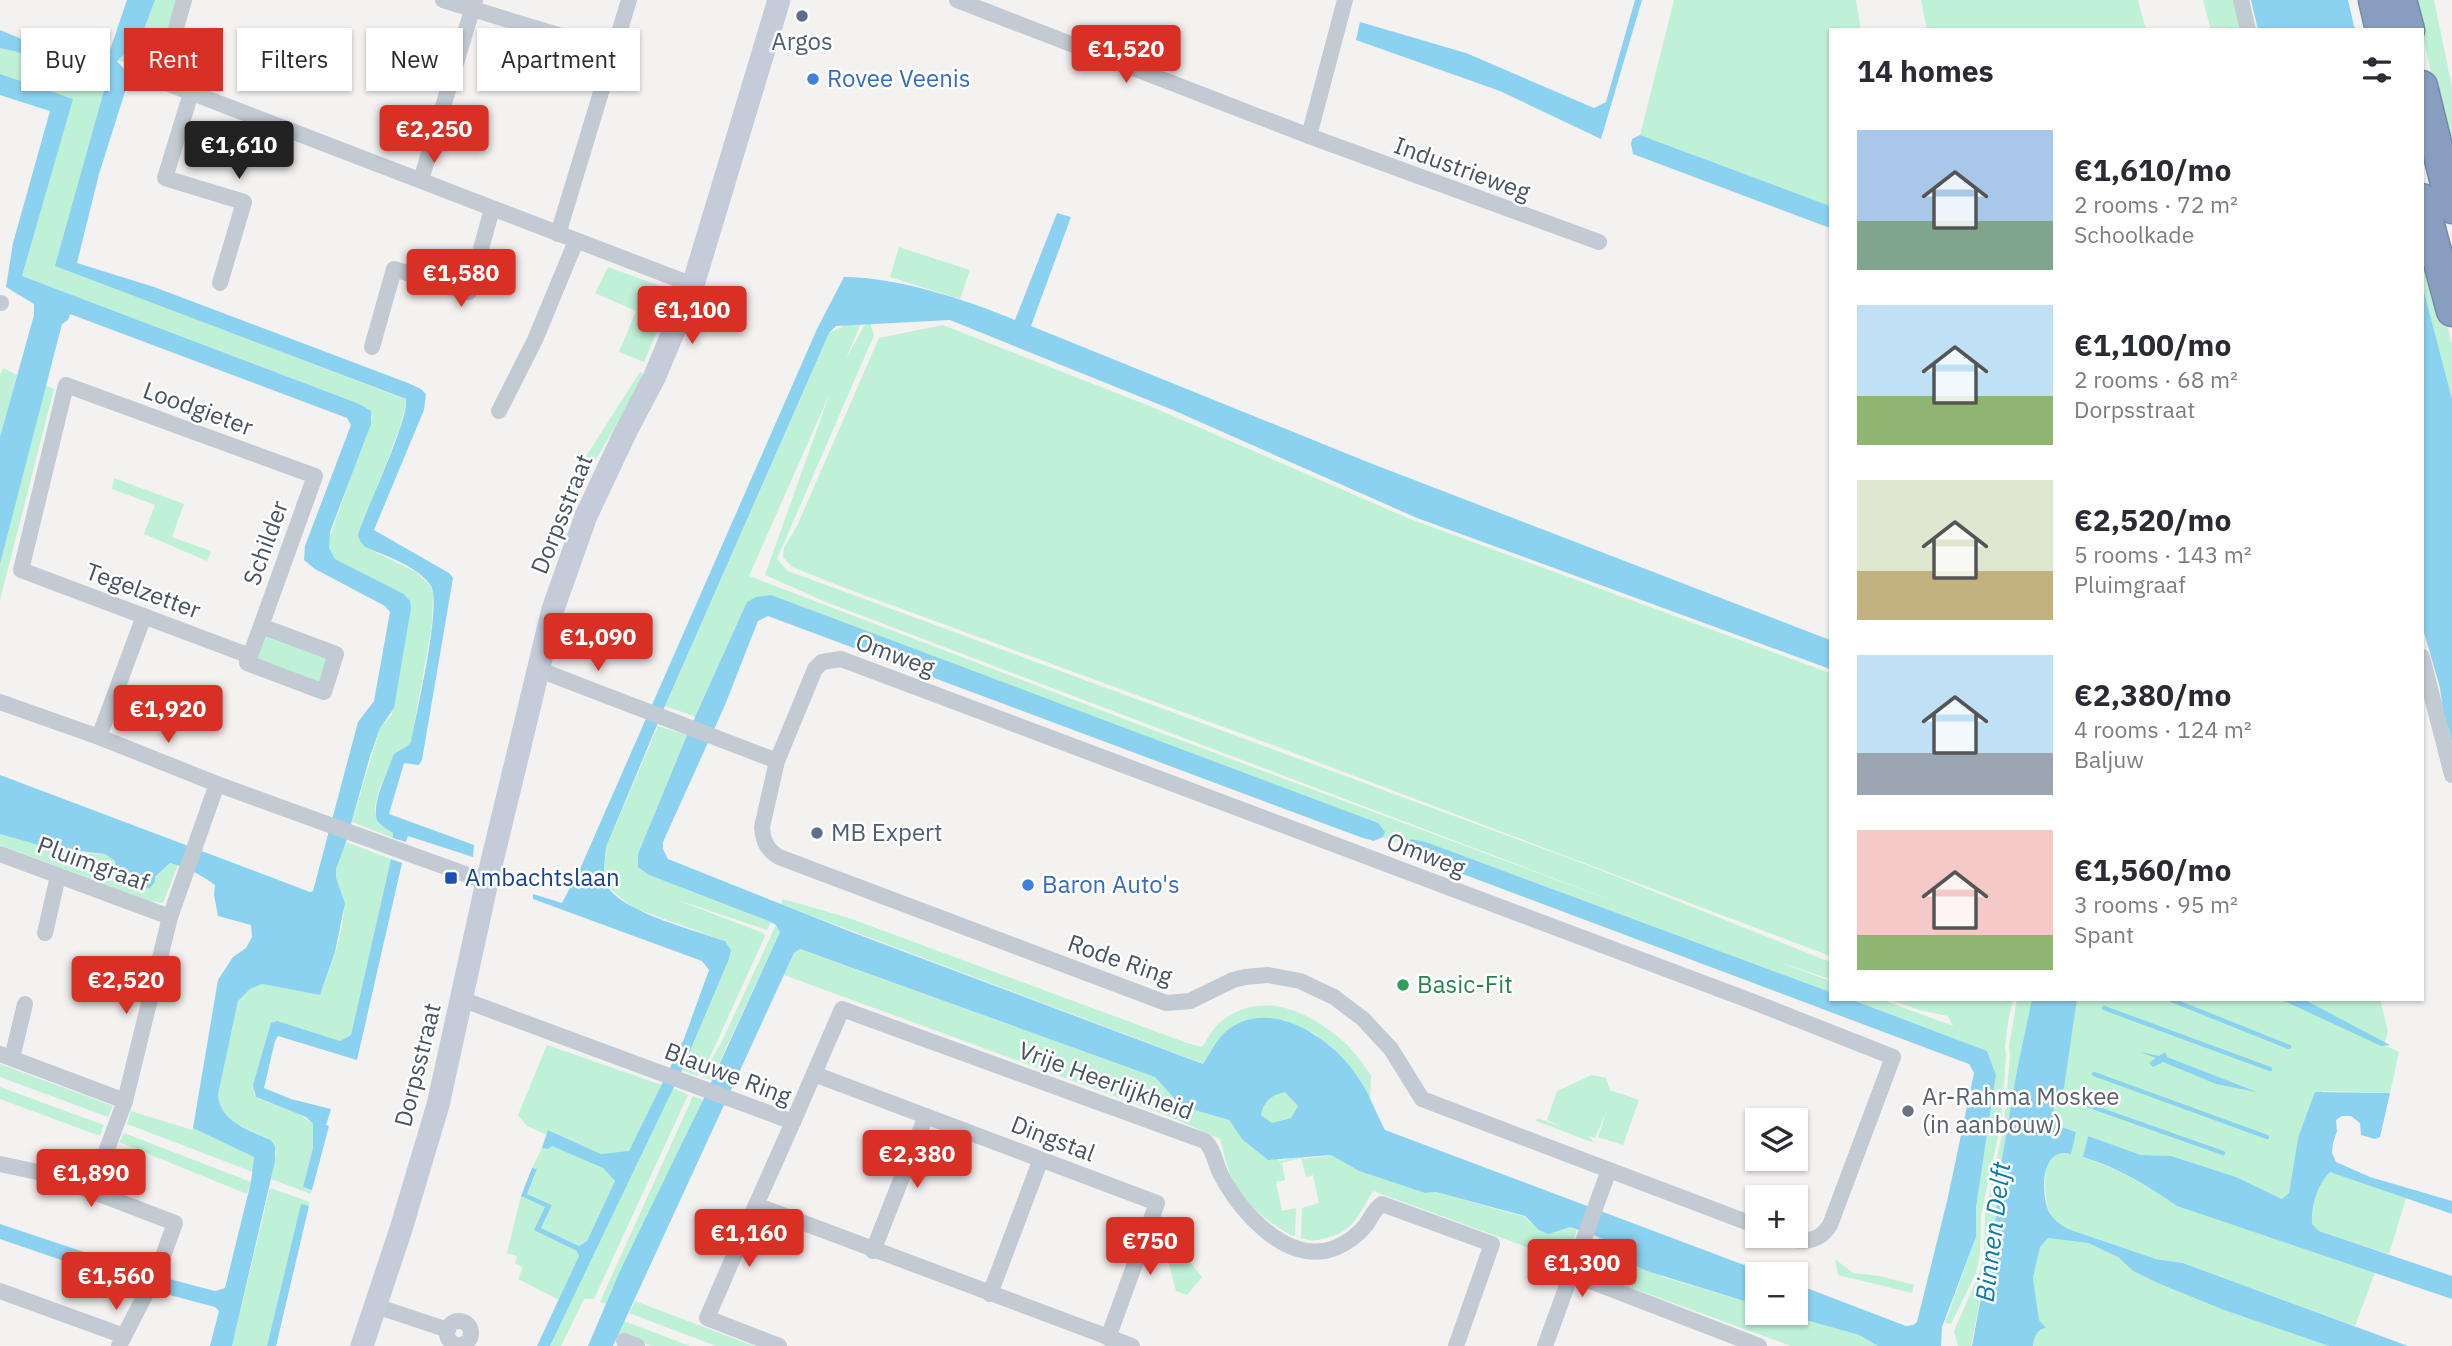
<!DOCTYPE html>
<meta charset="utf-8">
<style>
:root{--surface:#fff;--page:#f7f7f7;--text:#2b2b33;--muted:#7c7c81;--accent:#d93025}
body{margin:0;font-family:"IBM Plex Sans",sans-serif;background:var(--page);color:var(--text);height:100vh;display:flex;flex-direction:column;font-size:26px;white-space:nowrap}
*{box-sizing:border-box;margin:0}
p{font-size:23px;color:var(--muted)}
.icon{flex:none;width:38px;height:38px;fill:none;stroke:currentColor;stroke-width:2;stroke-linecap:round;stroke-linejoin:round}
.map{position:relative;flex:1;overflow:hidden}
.details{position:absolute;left:1829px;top:28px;width:595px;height:973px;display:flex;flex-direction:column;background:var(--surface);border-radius:0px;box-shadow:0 2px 5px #0004}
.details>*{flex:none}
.banner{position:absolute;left:21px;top:28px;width:665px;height:63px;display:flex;gap:14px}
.buttons{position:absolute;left:1745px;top:1108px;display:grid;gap:14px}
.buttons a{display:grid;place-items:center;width:63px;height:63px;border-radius:0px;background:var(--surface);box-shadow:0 2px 5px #0004;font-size:35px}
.price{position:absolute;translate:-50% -60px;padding:0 16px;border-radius:7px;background:var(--accent);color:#fff;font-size:23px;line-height:46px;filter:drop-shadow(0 2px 4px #0008)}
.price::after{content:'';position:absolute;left:50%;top:42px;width:21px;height:16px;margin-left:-10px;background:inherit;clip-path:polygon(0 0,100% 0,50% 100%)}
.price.current{background:#222;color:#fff}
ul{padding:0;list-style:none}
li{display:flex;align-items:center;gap:21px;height:175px;padding:0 28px}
li span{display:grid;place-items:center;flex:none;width:196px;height:140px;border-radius:0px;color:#555}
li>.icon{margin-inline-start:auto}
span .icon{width:84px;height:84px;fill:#fffc;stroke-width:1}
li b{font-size:30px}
h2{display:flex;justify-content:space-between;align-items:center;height:84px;padding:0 28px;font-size:30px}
.pill{padding:0 24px;border-radius:0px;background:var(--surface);box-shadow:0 2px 5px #0004;font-size:24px;line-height:63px}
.pill.current{background:var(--accent);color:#fff}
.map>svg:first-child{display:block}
</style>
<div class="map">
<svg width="2452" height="1346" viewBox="0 0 2452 1346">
<rect width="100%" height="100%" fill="#f4f1f1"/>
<g fill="#bff1d7" fill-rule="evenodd">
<path d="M155,0H177L157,65L117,61L140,40Z"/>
<path d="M1674,0H1856L1861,30H1830V206L1640,135Z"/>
<path d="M1921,0H2138L2146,30H1927Z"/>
<path d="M2203,0H2234L2242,30H2211Z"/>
<path d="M2416,0H2434L2452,87V152L2432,79Z"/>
<path d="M0,48L17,52L105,87L56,266L407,400L400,427L359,535L365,547L416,572L430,585L433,592L432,624L411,742L408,747L396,752C390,764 373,801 375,812C376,823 386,827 393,833V838L352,822L380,728L392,714L410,601L404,594L335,559L331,554L328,542L372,417L357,403L22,276L72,100L0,74Z"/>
<path d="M2422,230L2452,344V399L2422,284Z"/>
<path d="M899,247L970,270L960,299L890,277Z"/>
<path d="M608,267L674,291L644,362L619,352L636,311L595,293Z"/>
<path d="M850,323H861L846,359L864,326L870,323L874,335L777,559L788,571L1590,866L1830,962V979L1776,961L1830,981V992L1426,842L1411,839L1404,844L1383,837L1384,831L771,595L703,700L696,717L665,706L829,333ZM830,393L765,575L826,602L1640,911L1137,724L749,576Z"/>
<path d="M943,325L1152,407L1410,519L1830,673V956L1286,750L845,588L792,567L783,557L784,548L797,526L879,338Z"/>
<path d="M3,368L17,375L0,438V375Z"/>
<path d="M640,372L645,375L592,466L583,461Z"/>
<path d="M45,385L54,389L0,600V564Z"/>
<path d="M578,470L586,474L558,536L549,532Z"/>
<path d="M114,478L184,504L172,537L211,551L207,561L144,534L155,505L112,489Z"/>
<path d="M264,634L328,659L318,683L255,658Z"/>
<path d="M658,726L687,735L638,854L649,875L771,922L767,930L672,898L763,933L765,936L709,1059L697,1076L682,1070L729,959L731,950L725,941L634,908L610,889L604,876L606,847Z"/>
<path d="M0,834L84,853L105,854L115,861L117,872L131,877L149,889L155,878L170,863L178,865L163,903L150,901L0,845Z"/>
<path d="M346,842L391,859L351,1035L340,1041L274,1021L254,1094L259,1099L299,1114L313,1124V1148L303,1187L312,1190L311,1194L271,1179L276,1152L271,1140L235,1123L221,1111L219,1103L218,1095L238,1001L250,989L262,984L320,995C330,967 344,935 344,905C345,896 338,888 336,879C334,867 342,853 346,842Z"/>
<path d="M783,899L849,918L1187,1043L1202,1047C1207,1040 1212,1030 1218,1024C1259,988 1308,1010 1344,1042C1354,1051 1363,1064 1371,1075L1370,1099L1358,1076L1315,1034L1284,1020L1214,1046L1204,1064L781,904Z"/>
<path d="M776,925L780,932L711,1080L702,1077L723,1039Z"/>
<path d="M799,949L1155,1077L1181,1106L1229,1120L1242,1139L1280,1161L1302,1156L1304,1159L1331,1155L1359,1171L1425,1193L1436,1192L1525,1217L1530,1223L1557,1230L1570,1227L1577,1230L1565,1261L1373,1191C1357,1217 1354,1232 1323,1239C1315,1241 1309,1241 1301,1238L1302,1208L1319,1203L1313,1175L1306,1177L1301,1158L1282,1163L1285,1180L1276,1182L1282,1211L1296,1208L1295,1236L1291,1235C1268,1223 1247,1205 1234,1182C1227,1170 1224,1152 1220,1139L1166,1115L784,975L794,953Z"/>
<path d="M1850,999H1880L1953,1026L1948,1016L1919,1010L1889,999H2013L2008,1022L2005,1047L2006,1056L2001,1123L1981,1215L1980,1255L1976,1273L1951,1324L1945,1323L1976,1237V1209L1996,1075L1987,1051Z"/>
<path d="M2017,999H2032L2017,1070L1996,1216L1971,1346H1958L1954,1331L1979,1274L1984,1256L1985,1216L2004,1124L2010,1056L2009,1046Z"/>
<path d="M2077,999H2380L2388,1031L2384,1045L2399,1052L2390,1093L2323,1091L2298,1138L2289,1193L2282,1199L2236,1177L2196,1164L2171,1156L2141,1155L2088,1136L2083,1157C2117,1169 2148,1185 2177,1206L2375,1272L2355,1326L2183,1263L2156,1259L2068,1229C2061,1225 2054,1221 2050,1214C2045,1204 2042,1166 2051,1157C2055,1153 2061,1152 2067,1152L2076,1132L2062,1127L2053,1118L2054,1108L2063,1094Z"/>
<path d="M547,1045L662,1085L629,1152L601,1154L549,1130L547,1135L527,1126L518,1115Z"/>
<path d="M0,1064L113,1106L108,1117L0,1077Z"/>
<path d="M1592,1075L1606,1078L1610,1090L1639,1100L1623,1145L1598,1137L1607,1110L1595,1138L1589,1136L1594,1143L1536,1121L1537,1118L1563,1127L1547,1120L1557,1091Z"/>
<path d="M0,1087L104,1125L100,1136L0,1099Z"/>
<path d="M673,1088L688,1095L594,1299H584L561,1346H550Z"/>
<path d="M1285,1091L1298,1106L1291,1118L1272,1123L1261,1115C1264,1101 1271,1095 1285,1091Z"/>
<path d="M693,1096L703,1100L606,1304L600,1302Z"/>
<path d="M131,1111L192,1130L193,1128L247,1153L254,1156L253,1172L127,1124Z"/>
<path d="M124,1133L251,1182L247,1194L119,1142Z"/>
<path d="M552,1145L603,1168L615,1181L587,1241L579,1246L541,1228L552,1205L527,1194L537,1170L532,1168L542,1148L547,1149Z"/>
<path d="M2330,1171L2406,1198L2389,1254L2319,1231L2312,1224C2311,1206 2317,1185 2330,1171Z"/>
<path d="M270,1188L310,1202L309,1206L301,1205L267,1346H232Z"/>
<path d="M521,1196L546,1207L535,1230L578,1251L579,1257L559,1300L518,1279L523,1267L515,1264L517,1256L507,1253Z"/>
<path d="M1599,1237L1663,1277L1757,1305V1312L1781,1313L1859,1335L1878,1346H1791L1588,1272Z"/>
<path d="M2048,1238L2088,1243L2118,1257L2133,1271L2160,1284L2224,1310L2329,1346H2033L2035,1334L2045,1328L2039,1320L2033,1278L2040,1246Z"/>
<path d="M1176,1245L1202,1277L1187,1295L1176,1291L1166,1253Z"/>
<path d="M1835,1259L1853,1273L1880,1276L1914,1285L1912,1293L1838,1275Z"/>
<path d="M635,1301L754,1346H716L629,1313Z"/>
<path d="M624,1321L690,1346H651L618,1334Z"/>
</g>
<g fill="#8bd1f0" fill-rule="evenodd">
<path d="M127,0H155L140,40L117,61L130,76L99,174L77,263L154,287L408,383L421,389L426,394L424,410L374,530L449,573L453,578L422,760L419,765L404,763L389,814L474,845L473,857L408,836L406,842L393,838V833C389,830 383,827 379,823C368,810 388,772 393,756C397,749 406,750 411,742C416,716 442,604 431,586C418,566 386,556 365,547L360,541L358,535C367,507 409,420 406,399L55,266L105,87L17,52L0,48V30C34,43 74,68 110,50Z"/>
<path d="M1635,0H1642L1601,139L1500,91L1356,40L1360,22L1466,53L1594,108L1606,102Z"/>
<path d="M2251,0H2348L2355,30H2258Z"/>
<path d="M0,74L73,99L22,276L357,403L371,411V424L330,532L329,548L335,559L404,594L410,601L411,608L394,708L380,728L370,756L346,842L336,869V878L345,903L335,952L320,995L262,984L250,989L238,1001L218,1095C220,1122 249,1130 271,1140L275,1146V1161L232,1346H210L219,1311L215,1307L143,1288L0,1239V1224L150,1274L215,1291L225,1288L251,1182L254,1157L193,1128L218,980L233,957L246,948L252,937L251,925L218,916L214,895L215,885C201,875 187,867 170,863L155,877V882L149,889L131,877L116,872L115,861L105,854L46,847L0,834V775L310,892L313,891L358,722L374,701L390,612L385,606L315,569L304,560L305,546L351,425L347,418L70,314L68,320L62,324L0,564V437L34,315V304L6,287L13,243L50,111L0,95Z"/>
<path d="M1640,135L1830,206V228L1633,154L1631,144L1632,139Z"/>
<path d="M1057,213L1071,217L1031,326L1370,463L1830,640V669L1417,518L1173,410L950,320L836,326L829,333L665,706L606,847C605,861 601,878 610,890C630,914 694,930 725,941L731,950L729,959L682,1070L550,1346H537L579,1256L577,1251L534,1230L545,1207L521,1196L532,1168L537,1169L527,1194L552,1205L541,1228L579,1246L587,1241L615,1181L603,1168L552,1146L548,1149L542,1148L548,1130L601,1154L629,1151L684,1039L709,970L702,961L533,899V894L562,903L580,869L817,329L844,277C897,277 967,300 1015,320Z"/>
<path d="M2422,284L2452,399V743L2448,727L2445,726L2440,688L2422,625Z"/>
<path d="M771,595L1378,823L1385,832L1383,837L1374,841L1360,837L768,616L758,621L725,705L663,842V849L668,859L854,933L1203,1064C1211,1052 1217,1038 1229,1029C1272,997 1333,1039 1358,1077C1369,1093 1376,1113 1385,1130L1768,1274H1757V1305L1647,1271L1635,1265L1613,1244L1599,1237L1570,1227L1548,1234L1539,1230L1525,1216L1436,1192L1425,1193L1359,1171L1331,1155L1268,1160L1242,1139L1229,1120L1181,1106L1155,1077L800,949L794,953L613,1346H588L620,1271L703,1100L780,932L776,925L771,922L649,875L638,867V854L687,735L747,602L756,597ZM1285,1092L1298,1106L1291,1118L1272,1123L1261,1115C1264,1101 1271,1095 1285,1092Z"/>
<path d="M1411,839L1426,842L1830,992V999H1850L1987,1051L1996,1075L1976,1208V1237L1942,1327L1941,1346H1878L1859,1335L1781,1313L1796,1312V1284L1906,1326L1913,1325L1917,1322L1948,1197L1974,1073L1969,1064L1404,852L1401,846Z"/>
<path d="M391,859L402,863L357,1060L278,1036L275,1041L264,1088L291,1099L331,1109L326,1125L329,1126L312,1190L303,1187L313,1148V1124L306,1117L256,1097L253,1085L271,1023L277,1021L340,1041L351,1035Z"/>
<path d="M2032,999H2077L2063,1095L2054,1108L2053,1118L2062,1127L2076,1132L2071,1154C2040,1145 2040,1196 2050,1214C2055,1221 2061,1225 2068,1229L2156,1259L2183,1263L2408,1346H2329L2224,1310L2160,1284L2133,1271L2118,1257L2088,1243L2048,1238L2040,1247L2033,1278L2039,1320L2046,1328C2036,1330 2034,1337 2033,1346H1972L1996,1216L1998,1183L2017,1070Z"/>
<path d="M2280,999H2303L2390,1045L2381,1046Z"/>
<path d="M2140,1052L2159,1056L2165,1052L2167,1057L2257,1092L2216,1084L2163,1062L2153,1067L2149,1063L2156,1058Z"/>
<path d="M2315,1092L2390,1093L2380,1137L2375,1139L2361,1135L2360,1123L2351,1116H2342L2336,1120L2337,1131L2333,1143L2332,1153L2336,1162L2370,1177L2452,1201V1214L2330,1172C2317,1185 2311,1206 2312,1224L2319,1231L2452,1276V1299L2177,1206C2148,1186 2117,1167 2083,1157L2088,1136L2141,1155L2171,1156L2196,1164L2236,1177L2282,1199L2289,1193L2298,1138Z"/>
<path d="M301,1204L309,1206L276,1346H267Z"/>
</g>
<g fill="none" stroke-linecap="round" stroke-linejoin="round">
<g stroke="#8bd1f0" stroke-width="4.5">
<path d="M2169,999L2289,1047"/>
<path d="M2104,1008L2270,1069"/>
<path d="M2094,1074L2267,1137"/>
<path d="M2084,1104L2223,1153"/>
</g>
<defs>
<g id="highway">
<path d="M2374,0L2381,30"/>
<path d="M2401,0L2409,30"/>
<path d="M2422,86L2452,208"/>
<path d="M2422,199L2452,311"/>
</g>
</defs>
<use href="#highway" stroke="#7389ad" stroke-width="33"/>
<g stroke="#c2cad3" stroke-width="16">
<path d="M184,0L161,81L693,285"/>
<path d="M443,0L614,52"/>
<path d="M957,0L1309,136L1599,242"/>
<path d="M2241,0L2248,30"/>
<path d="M191,93L165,178L244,202L220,283"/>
<path d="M1309,136L1345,0"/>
<path d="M421,180L475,0"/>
<path d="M558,234L629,0"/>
<path d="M0,303H1"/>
<path d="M372,347L394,269L469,292L492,209"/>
<path d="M499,411L535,340L576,241"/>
<path d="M250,656L261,626L336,654L324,692L247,663L250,656L21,570L66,385L315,476L261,626"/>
<path d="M2422,657L2452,775"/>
<path d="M537,669L777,761L762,827C763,841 767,850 779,857L1166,1003L1190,1001L1233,980L1245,977L1268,975L1300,981L1334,997L1363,1019L1391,1049L1422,1099L1609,1170L1545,1346"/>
<path d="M0,702L99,737L217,784L487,882"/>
<path d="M99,737L144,616"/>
<path d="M777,761L815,669L822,662L841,659L1751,1001L1893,1057L1830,1225C1818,1244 1801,1243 1781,1236"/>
<path d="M0,854L170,917"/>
<path d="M45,933L58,876"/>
<path d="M461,999L793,1122L756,1205L1132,1346"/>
<path d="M0,1054L125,1101"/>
<path d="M12,1058L25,1004"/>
<path d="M814,1074L1157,1203L1108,1338"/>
<path d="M793,1122L842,1009L1205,1141C1214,1149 1215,1164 1221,1175C1241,1212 1287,1266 1335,1248C1347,1243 1358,1235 1366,1225C1371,1218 1374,1209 1382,1204L1492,1244L1456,1346"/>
<path d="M0,1164L47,1174L175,1223L158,1270L119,1346"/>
<path d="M1609,1170L1757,1226"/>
<path d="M92,1189L125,1101L170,917L217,784"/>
<path d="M756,1205L707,1318L779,1346"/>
<path d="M873,1251L926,1116"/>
<path d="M1572,1274L1759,1346"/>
<path d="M0,1291L124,1336"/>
<path d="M990,1294L1041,1159"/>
<path d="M376,1306L448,1330"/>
<circle cx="459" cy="1333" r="12"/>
<path d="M624,1341L637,1346"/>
</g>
<path stroke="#c4ccda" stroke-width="23" d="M362,1346L401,1229L438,1105L487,882L553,609L586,516L625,433L654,378L693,285L779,0"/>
<use href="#highway" stroke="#889ec1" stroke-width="30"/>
</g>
<g fill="#5c6f8a" stroke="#fff" stroke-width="2.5">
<circle cx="802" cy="16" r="7"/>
<circle cx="817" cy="833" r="7"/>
</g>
<g fill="#3f7fe0" stroke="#fff" stroke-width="2.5">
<circle cx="813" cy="79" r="7"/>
<circle cx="1028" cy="885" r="7"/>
</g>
<rect fill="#1a4fb4" stroke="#fff" stroke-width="2.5" x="444" y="871" width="14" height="14" rx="3.5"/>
<circle fill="#2e9e5b" stroke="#fff" stroke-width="2.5" cx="1403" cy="985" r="7"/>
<circle fill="#6b7280" stroke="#fff" stroke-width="2.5" cx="1908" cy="1111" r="7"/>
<g text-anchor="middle" stroke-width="5" stroke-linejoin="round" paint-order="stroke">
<g font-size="24" fill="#4e5e75" stroke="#fff">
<text x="802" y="50">Argos</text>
<text x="831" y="841" text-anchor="start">MB Expert</text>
</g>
<g font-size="24" fill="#366cbe" stroke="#fff" text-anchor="start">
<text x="827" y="87">Rovee Veenis</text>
<text x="1042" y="893">Baron Auto's</text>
</g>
<g font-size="24" fill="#485260" stroke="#fff">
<text transform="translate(1462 169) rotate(20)" y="8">Industrieweg</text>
<text transform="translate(198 409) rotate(20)" y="8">Loodgieter</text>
<text transform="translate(562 514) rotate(-68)" y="8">Dorpsstraat</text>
<text transform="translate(266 543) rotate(-70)" y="8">Schilder</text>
<text transform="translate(143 591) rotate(20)" y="8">Tegelzetter</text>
<text transform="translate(895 655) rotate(20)" y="8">Omweg</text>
<text transform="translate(1426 855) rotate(21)" y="8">Omweg</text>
<text transform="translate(93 864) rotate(20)" y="8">Pluimgraaf</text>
<text transform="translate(1120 960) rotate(19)" y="8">Rode Ring</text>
<text transform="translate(418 1065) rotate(-76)" y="8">Dorpsstraat</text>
<text transform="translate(728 1074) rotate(21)" y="8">Blauwe Ring</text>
<text transform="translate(1106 1081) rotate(20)" y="8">Vrije Heerlijkheid</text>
<text transform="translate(1053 1139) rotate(21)" y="8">Dingstal</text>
</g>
<g font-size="24" fill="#164399" stroke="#fff" text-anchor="start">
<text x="465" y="886">Ambachtslaan</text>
</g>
<g font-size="24" fill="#27864d" stroke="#fff" text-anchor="start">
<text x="1417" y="993">Basic-Fit</text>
</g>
<g font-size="24" fill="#5b616d" stroke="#fff" text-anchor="start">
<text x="1922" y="1105">Ar-Rahma Moskee<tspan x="1922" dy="28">(in aanbouw)</tspan></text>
</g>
<g font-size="26" font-style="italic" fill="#087aab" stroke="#fff">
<text transform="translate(1993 1232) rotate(-83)" y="9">Binnen Delft</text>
</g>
</g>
</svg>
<div class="buttons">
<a><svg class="icon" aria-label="layers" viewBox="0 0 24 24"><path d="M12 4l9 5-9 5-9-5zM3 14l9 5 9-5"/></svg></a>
<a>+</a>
<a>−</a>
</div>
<b class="price" style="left:1126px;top:85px">€1,520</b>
<b class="price" style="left:434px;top:165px">€2,250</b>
<b class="price current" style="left:239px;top:181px">€1,610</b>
<b class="price" style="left:461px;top:309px">€1,580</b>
<b class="price" style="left:692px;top:346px">€1,100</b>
<b class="price" style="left:598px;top:673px">€1,090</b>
<b class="price" style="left:168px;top:745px">€1,920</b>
<b class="price" style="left:126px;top:1016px">€2,520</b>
<b class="price" style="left:917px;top:1190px">€2,380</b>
<b class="price" style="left:91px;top:1209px">€1,890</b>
<b class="price" style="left:749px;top:1269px">€1,160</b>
<b class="price" style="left:1150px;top:1277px">€750</b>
<b class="price" style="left:1582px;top:1299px">€1,300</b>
<b class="price" style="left:116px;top:1312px">€1,560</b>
<div class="banner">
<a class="pill">Buy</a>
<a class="pill current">Rent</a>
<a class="pill">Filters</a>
<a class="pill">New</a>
<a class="pill">Apartment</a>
</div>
<section class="details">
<h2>14 homes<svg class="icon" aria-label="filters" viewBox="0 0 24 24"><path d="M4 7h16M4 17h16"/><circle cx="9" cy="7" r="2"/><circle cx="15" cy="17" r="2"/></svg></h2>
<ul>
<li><span style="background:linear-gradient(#a9c7e8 65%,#7fa58c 0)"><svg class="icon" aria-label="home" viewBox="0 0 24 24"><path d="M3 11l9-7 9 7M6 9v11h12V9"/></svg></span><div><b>€1,610/mo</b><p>2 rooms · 72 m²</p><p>Schoolkade</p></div></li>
<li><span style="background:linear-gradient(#bfe0f5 65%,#8fb573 0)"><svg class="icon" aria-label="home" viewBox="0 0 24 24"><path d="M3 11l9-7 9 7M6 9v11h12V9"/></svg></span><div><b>€1,100/mo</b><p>2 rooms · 68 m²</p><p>Dorpsstraat</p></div></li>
<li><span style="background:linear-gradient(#dfe7d0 65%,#c2b280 0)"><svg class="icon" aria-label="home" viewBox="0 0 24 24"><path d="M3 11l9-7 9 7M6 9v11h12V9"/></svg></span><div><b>€2,520/mo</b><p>5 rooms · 143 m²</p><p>Pluimgraaf</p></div></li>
<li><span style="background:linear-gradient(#bfe0f5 70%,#9aa5b1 0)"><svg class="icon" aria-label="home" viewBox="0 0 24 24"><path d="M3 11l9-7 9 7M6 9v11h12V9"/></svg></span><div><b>€2,380/mo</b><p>4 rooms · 124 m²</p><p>Baljuw</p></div></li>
<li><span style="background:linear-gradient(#f6c9c9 75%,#8fb573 0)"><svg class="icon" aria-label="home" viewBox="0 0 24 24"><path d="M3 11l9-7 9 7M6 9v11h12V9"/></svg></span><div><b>€1,560/mo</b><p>3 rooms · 95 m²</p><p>Spant</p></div></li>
</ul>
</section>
</div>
